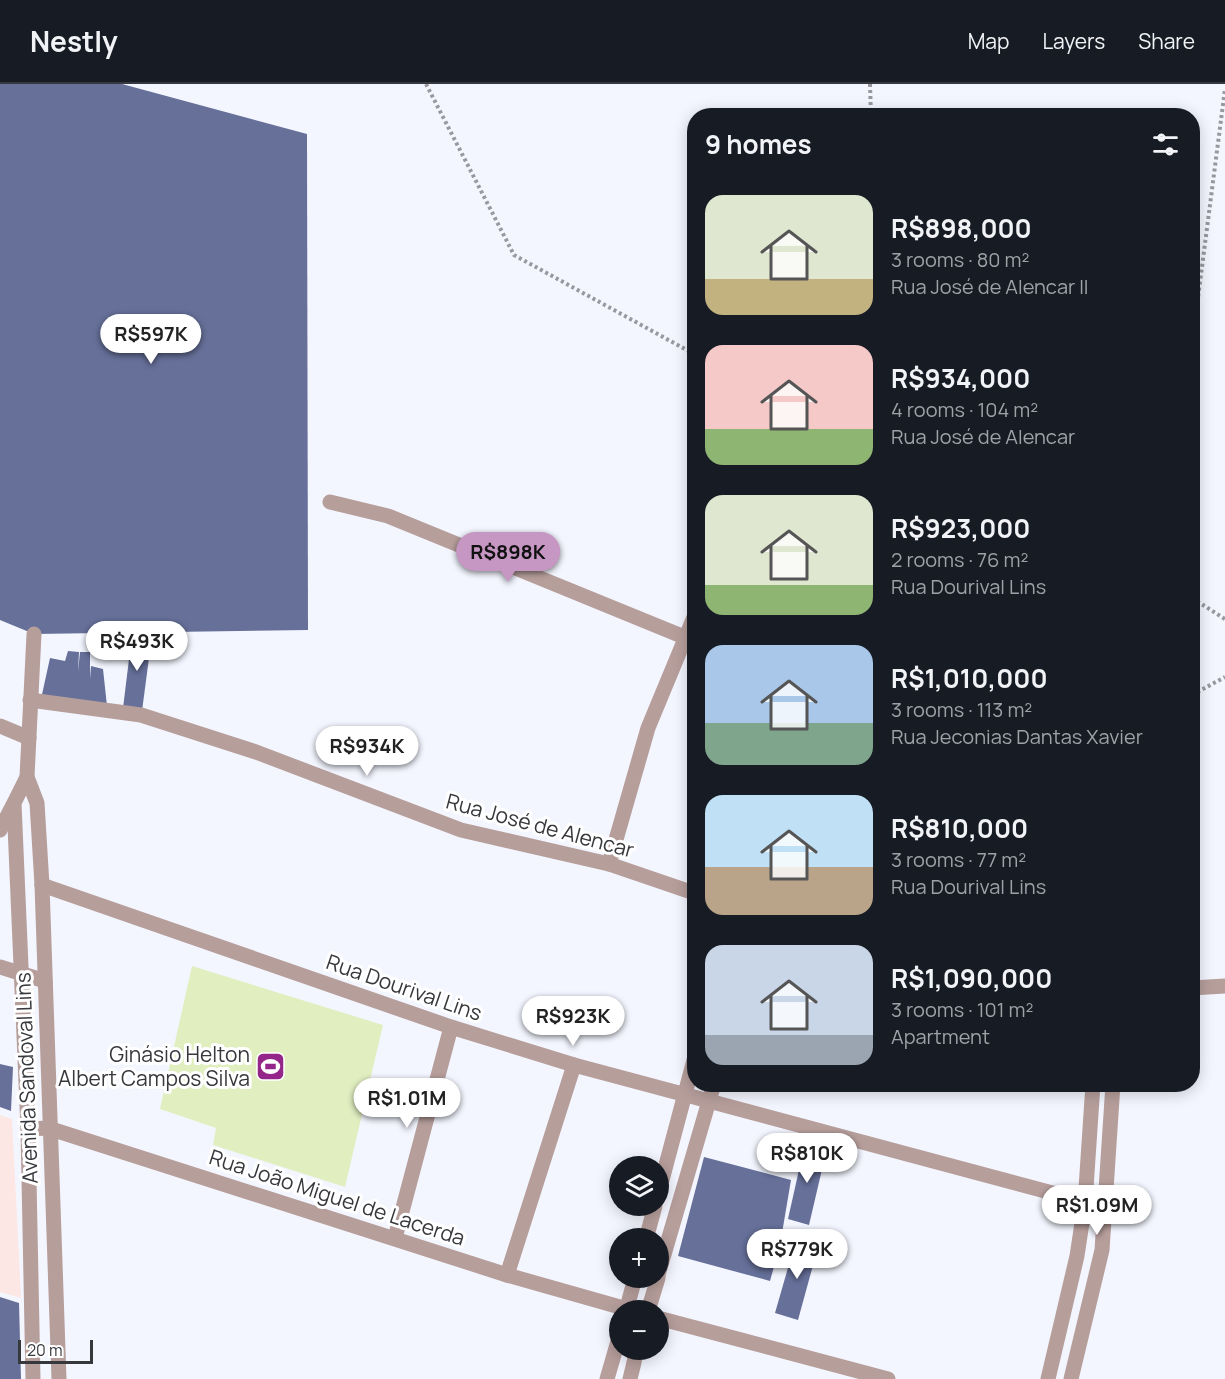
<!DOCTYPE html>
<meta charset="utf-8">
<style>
:root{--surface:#171b24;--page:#242831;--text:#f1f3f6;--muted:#9ea1a6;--line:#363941;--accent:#c797c4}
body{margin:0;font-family:Manrope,sans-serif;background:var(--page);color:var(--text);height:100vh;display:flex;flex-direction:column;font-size:22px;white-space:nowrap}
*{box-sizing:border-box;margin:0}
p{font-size:20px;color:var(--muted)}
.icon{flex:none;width:33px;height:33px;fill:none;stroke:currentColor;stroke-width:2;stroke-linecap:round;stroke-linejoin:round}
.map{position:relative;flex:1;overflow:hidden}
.drawer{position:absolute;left:687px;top:24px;width:513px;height:984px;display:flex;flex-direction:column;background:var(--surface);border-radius:24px;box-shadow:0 3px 15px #0003}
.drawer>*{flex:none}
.controls{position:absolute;left:609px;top:1072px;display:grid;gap:12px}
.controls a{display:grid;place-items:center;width:60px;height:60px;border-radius:50%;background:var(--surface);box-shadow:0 3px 15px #0003;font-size:30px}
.scale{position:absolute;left:18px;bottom:15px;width:75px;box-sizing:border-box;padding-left:6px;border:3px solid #37383c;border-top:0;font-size:16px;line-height:21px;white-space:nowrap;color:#37383c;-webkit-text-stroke:4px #fff;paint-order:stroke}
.price{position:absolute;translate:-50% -51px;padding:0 14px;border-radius:21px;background:#fff;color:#222;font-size:20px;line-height:39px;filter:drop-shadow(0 2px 3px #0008)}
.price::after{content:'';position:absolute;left:50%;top:36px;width:18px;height:14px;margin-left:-9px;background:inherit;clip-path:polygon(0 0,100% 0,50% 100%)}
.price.on{background:var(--accent);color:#111}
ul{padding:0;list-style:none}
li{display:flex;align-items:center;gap:18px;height:150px;padding:0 18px}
li span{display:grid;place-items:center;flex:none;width:168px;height:120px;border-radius:18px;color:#555}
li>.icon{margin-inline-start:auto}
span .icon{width:72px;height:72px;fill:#fffc;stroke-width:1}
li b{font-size:26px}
h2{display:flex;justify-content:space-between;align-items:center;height:72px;padding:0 18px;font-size:26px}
header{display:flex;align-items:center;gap:36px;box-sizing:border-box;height:84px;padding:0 30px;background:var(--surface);border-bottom:2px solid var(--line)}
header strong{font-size:28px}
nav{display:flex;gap:33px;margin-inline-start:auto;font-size:21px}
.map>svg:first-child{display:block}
</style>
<header>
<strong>Nestly</strong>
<nav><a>Map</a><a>Layers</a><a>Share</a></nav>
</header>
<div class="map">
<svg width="1225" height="1295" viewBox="0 0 1225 1295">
<rect width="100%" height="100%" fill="#f4f6ff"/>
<path fill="#fce7e4" d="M0,1031L12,1035L21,1214L0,1208Z"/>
<path fill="#e1eec0" d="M192,882L383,941L345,1103L213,1061L216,1044L160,1025Z"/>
<g fill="#667099">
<path d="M0,0H122L307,50L308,546L34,550L0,536Z"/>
<path d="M132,551H152L142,627L123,624Z"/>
<path d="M68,567L79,568L78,588L80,568H90V595L91,582L103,585L107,622L41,615L50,574L65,577Z"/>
<path d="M0,980L13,983L11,1027L0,1023Z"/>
<path d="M1055,1000H1080L1079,1008L1054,1005Z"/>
<path d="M805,1059L827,1064L809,1141L788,1135Z"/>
<path d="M704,1073L791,1096L780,1161L770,1197L678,1172Z"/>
<path d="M796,1156L818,1163L798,1236L775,1229Z"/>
<path d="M0,1213L19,1219L21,1295H0Z"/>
</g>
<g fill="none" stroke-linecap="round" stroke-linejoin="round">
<g stroke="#97999f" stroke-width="4" stroke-dasharray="3 3" stroke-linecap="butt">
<path d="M426,0L514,171L694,270"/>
<path d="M870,0L871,32"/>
<path d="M1192,260L1225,5"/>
<path d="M1192,514L1225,535"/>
<path d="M1192,611L1225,593"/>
</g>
<g stroke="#b69e9b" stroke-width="15">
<path d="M330,418L388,432L694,557"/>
<path d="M30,616L141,631L256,668L461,746L609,780L694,809"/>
<path d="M0,642L29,654"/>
<path d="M27,693L37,719L42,801L59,1295"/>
<path d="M0,746L13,721"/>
<path d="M609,780L648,644L694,533"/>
<path d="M42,801L451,943L574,981L1105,1123"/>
<path d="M0,883L45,897"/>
<path d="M1192,904L1225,902"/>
<path d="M28,1045L48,1044L507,1191L634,1227"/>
<path d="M658,1111L694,976"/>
<path d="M395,1154L451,943"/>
<path d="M646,1155L655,1122"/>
<path d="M507,1191L574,981"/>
<path d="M658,1191L714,1000"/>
<path d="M626,1227L635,1194"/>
<path d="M648,1227L658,1194"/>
<path d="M658,1234L888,1295"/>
<path d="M33,1295L28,1045L14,719L27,693L34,550"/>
<path d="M607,1295L620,1250"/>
<path d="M630,1295L637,1266"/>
<path d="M1048,1295L1077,1172L1085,1119L1093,1000"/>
<path d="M1071,1295L1102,1166L1113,1000"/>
</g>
</g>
<defs>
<symbol id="stadium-square" viewBox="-11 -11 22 22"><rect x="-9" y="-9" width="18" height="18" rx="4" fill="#932688" stroke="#fff"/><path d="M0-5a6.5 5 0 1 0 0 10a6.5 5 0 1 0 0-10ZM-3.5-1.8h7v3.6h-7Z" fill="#fff"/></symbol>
</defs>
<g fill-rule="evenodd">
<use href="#stadium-square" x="254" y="966" width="33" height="33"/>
</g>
<g text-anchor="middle" stroke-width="6" stroke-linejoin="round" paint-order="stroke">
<g font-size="21" fill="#37383c" stroke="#fff">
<text transform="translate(540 742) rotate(15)" y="7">Rua José de Alencar</text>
<text transform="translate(404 904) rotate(19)" y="7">Rua Dourival Lins</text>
<text transform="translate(27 994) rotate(-92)" y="7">Avenida Sandoval Lins</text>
<text transform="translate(337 1114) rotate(18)" y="7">Rua João Miguel de Lacerda</text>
</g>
<g font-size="21" fill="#37383c" stroke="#fff" text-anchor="end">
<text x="250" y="978">Ginásio Helton<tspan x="250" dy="24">Albert Campos Silva</tspan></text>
</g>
</g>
</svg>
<div class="controls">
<a><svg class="icon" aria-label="layers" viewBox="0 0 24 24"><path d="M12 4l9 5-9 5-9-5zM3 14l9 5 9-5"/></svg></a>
<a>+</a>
<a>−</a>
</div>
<div class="scale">20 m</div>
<b class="price" style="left:151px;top:281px">R$597K</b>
<b class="price on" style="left:508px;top:499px">R$898K</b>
<b class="price" style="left:137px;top:588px">R$493K</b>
<b class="price" style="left:367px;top:693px">R$934K</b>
<b class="price" style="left:573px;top:963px">R$923K</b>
<b class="price" style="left:407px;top:1045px">R$1.01M</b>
<b class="price" style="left:807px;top:1100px">R$810K</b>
<b class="price" style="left:1097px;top:1152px">R$1.09M</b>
<b class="price" style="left:797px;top:1196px">R$779K</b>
<section class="drawer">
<h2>9 homes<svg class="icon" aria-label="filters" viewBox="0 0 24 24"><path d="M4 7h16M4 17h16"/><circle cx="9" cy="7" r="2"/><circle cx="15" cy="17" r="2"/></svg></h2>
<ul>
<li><span style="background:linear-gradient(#dfe7d0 70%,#c2b280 0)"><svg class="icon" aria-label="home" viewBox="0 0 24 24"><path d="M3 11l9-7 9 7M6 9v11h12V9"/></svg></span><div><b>R$898,000</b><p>3 rooms · 80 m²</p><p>Rua José de Alencar II</p></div></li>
<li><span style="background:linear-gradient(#f6c9c9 70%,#8fb573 0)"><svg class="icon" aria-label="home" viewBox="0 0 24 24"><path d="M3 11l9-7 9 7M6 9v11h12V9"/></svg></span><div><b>R$934,000</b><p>4 rooms · 104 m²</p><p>Rua José de Alencar</p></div></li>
<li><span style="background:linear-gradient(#dfe7d0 75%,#8fb573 0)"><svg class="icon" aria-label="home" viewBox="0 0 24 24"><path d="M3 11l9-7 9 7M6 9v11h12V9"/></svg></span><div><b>R$923,000</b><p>2 rooms · 76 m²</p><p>Rua Dourival Lins</p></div></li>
<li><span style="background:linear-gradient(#a9c7e8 65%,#7fa58c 0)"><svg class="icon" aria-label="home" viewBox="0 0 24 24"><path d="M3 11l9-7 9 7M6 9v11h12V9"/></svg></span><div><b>R$1,010,000</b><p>3 rooms · 113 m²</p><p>Rua Jeconias Dantas Xavier</p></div></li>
<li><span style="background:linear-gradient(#bfe0f5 60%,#b9a48a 0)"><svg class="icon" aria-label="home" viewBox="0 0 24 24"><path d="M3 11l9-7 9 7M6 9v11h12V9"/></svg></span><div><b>R$810,000</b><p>3 rooms · 77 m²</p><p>Rua Dourival Lins</p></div></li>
<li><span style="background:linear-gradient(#c9d6e8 75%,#9aa5b1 0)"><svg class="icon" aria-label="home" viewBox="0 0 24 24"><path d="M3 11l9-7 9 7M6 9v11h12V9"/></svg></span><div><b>R$1,090,000</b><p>3 rooms · 101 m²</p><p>Apartment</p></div></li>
</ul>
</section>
</div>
